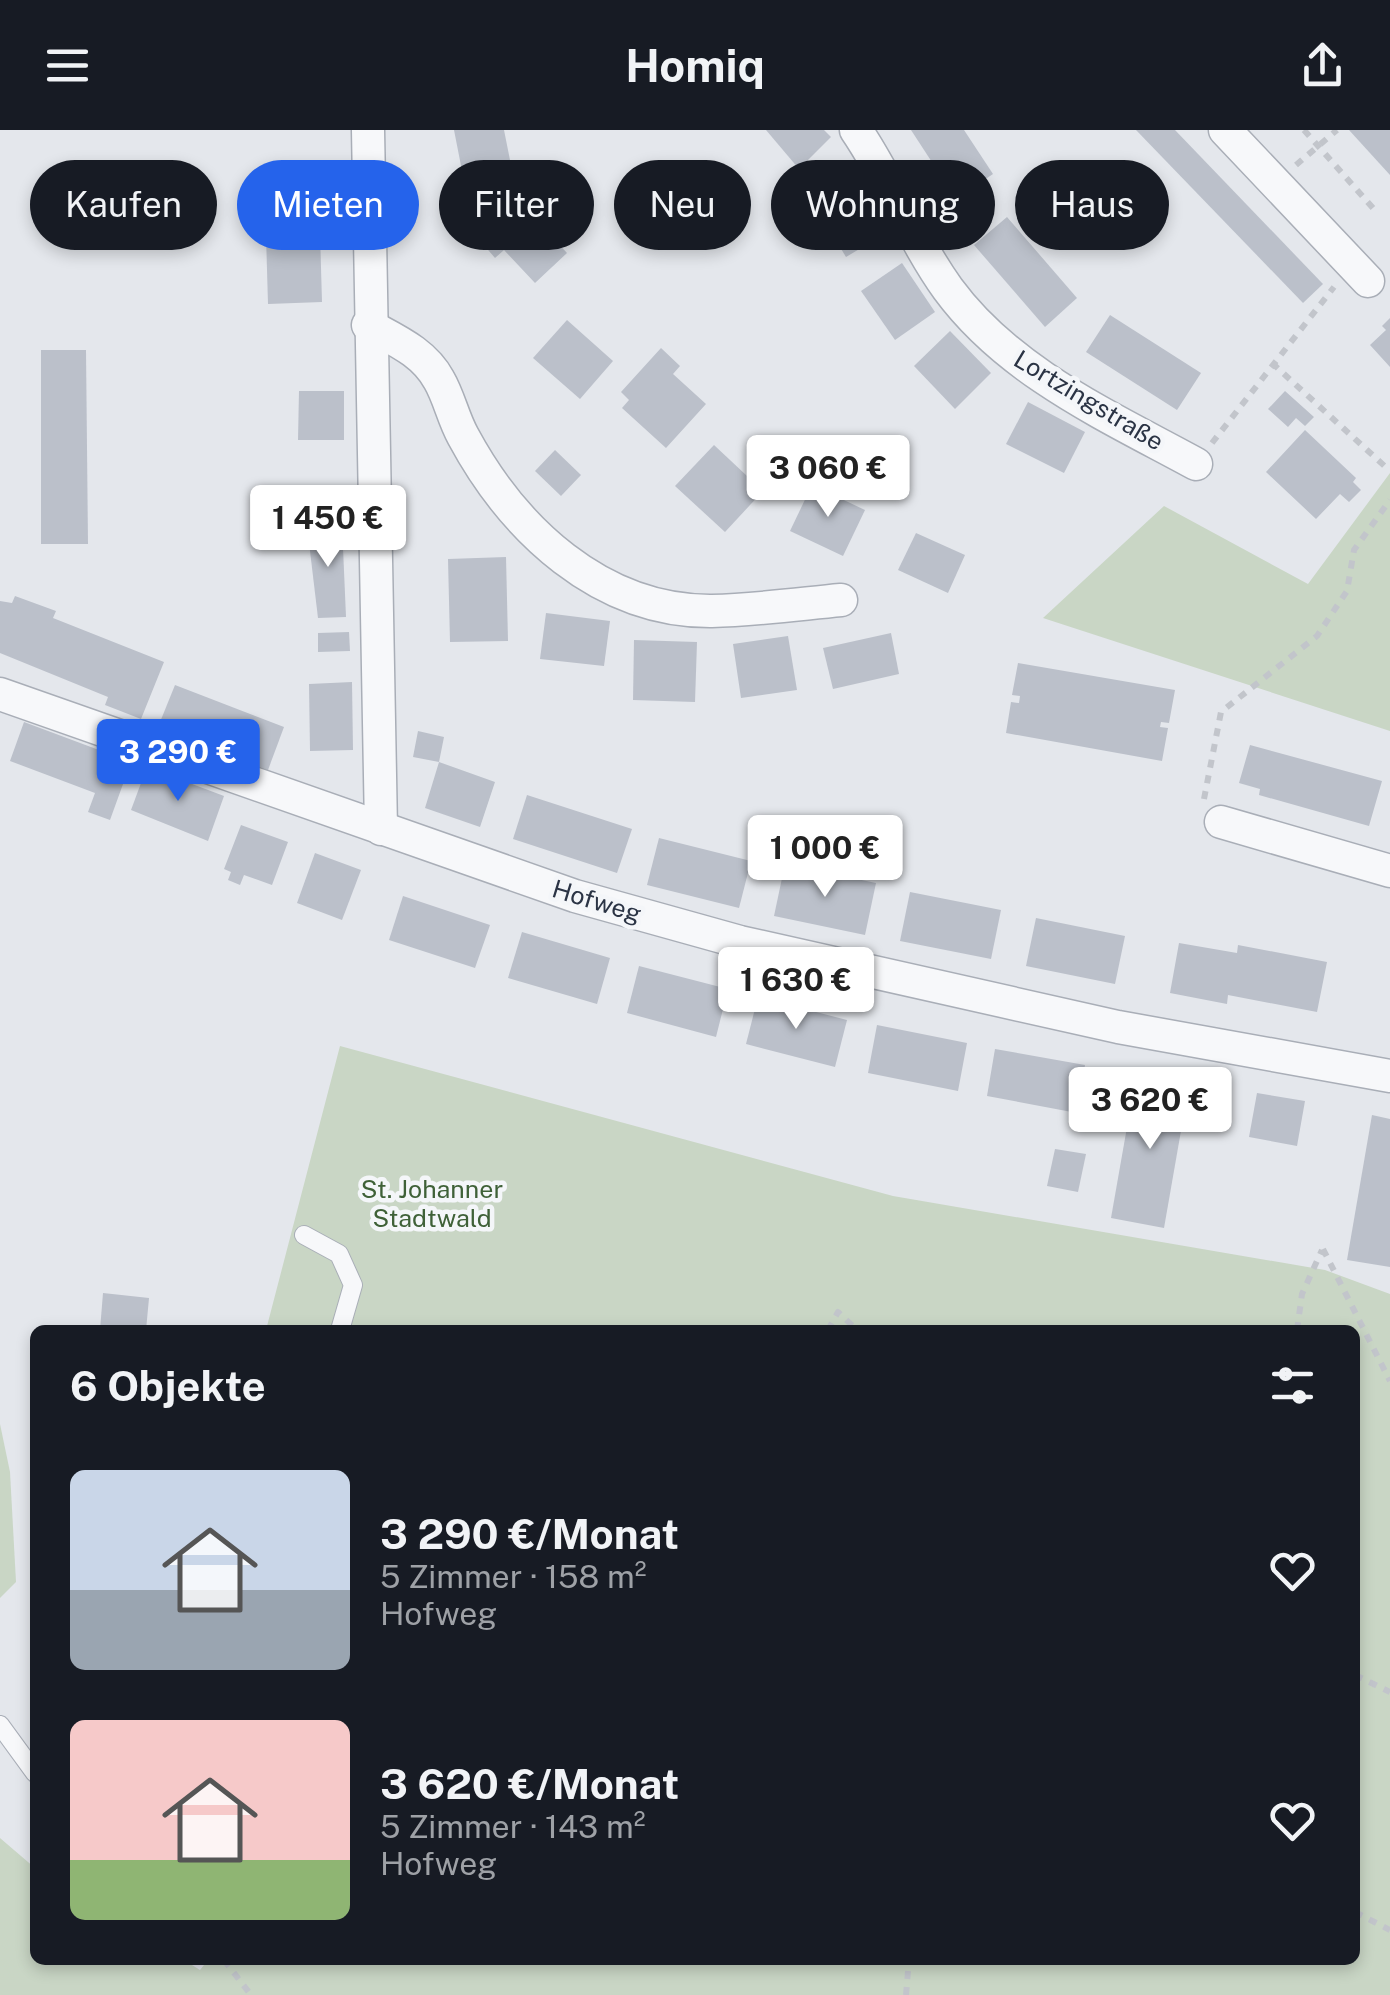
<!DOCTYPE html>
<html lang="de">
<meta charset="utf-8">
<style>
:root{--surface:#171b24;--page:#242831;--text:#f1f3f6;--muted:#9ea1a6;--accent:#2563eb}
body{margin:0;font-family:"Public Sans",sans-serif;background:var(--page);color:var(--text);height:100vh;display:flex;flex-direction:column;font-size:38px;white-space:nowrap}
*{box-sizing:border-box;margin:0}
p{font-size:32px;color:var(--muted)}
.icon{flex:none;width:55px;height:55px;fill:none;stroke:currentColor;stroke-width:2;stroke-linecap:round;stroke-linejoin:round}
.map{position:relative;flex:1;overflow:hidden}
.drawer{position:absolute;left:30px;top:1195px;width:1330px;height:640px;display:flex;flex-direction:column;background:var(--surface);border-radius:15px;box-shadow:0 5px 15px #0003}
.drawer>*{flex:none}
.banner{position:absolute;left:30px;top:30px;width:1330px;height:90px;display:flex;gap:20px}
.price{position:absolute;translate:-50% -85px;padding:0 22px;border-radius:10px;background:#fff;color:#222;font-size:32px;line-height:65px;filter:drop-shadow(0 2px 5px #0008)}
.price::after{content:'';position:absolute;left:50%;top:60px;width:30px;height:22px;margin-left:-15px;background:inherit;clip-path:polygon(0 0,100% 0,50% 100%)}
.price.selected{background:var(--accent);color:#fff}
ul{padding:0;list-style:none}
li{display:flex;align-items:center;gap:30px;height:250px;padding:0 40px}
li span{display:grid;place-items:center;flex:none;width:280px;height:200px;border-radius:15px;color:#555}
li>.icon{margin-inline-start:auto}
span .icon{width:120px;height:120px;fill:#fffc;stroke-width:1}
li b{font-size:42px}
h2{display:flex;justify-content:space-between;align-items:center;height:120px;padding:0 40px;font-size:42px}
.chip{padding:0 35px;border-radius:45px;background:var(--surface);box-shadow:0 5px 15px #0003;font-size:35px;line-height:90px}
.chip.selected{background:var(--accent);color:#fff}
header{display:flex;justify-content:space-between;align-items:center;height:130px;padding:0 40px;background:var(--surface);font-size:45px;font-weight:700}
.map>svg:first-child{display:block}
</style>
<header><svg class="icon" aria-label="menu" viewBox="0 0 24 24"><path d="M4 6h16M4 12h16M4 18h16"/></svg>Homiq<svg class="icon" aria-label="share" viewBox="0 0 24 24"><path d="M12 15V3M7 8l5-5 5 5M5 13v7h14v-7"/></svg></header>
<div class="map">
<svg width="1390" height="1865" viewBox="0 0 1390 1865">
<rect width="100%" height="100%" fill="#e4e7ec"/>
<g fill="#c9d6c5">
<path d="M1390,343V601L1043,488L1164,376L1308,454Z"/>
<path d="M340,916L893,1066L1325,1140L1390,1164V1865H0V1708L35,1738V1830H184L200,1840L208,1830H1355V1200H266Z"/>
<path d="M0,1294L10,1342L16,1452L0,1468Z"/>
</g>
<g fill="#bbc0ca">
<path d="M454,0H504L514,50L486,56L484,47L464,51Z"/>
<path d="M766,0H824L831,7L799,39Z"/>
<path d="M911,0H964L993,44L956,69Z"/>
<path d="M1136,0H1175L1323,154L1303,173Z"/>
<path d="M1349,0H1390V45Z"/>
<path d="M855,49L888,102L846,127L814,74Z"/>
<path d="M537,53L557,74L538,92L567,123L535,153L504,120L495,128L483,114L520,80L515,74Z"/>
<path d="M1007,87L1077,168L1045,197L974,115Z"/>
<path d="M320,103L322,172L268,174L266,105Z"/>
<path d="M902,133L935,182L895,210L861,161Z"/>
<path d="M1110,185L1201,243L1177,280L1086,222Z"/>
<path d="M1390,188V237L1370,215L1386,200L1382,196Z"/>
<path d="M567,190L613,231L580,269L533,228Z"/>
<path d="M950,201L991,243L955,279L914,236Z"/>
<path d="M661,218L680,236L673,244L706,274L666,318L622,278L629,270L621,262Z"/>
<path d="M41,220H86L88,414H41Z"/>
<path d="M299,261H344V310H298Z"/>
<path d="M1285,261L1314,287L1305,296L1296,288L1288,297L1268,279Z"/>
<path d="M1028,272L1085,302L1064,343L1006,314Z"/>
<path d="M1305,300L1356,348L1353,352L1361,360L1349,372L1340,364L1316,389L1266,342Z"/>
<path d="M714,315L763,361L725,402L675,356Z"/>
<path d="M555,320L581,345L561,366L535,341Z"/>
<path d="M812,355L865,380L843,426L790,401Z"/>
<path d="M342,395L346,487L318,488L307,396Z"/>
<path d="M916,403L965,425L948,463L898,440Z"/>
<path d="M506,427L508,511L450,512L448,429Z"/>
<path d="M15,466L56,481L53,488L164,532L141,589L105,575L108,567L0,523V471L12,473Z"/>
<path d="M546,483L610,491L604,536L540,529Z"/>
<path d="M349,502L350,521L318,522V503Z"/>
<path d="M891,503L899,544L833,559L823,518Z"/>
<path d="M788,506L797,560L741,568L733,514Z"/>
<path d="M634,510L697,512L695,572L633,570Z"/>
<path d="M1018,533L1175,560L1169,593L1161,592L1160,597L1168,598L1162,631L1006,603L1011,572L1019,573L1020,566L1012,565Z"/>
<path d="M352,552L353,620L310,621L309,554Z"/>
<path d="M175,555L284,597L268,640L158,597Z"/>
<path d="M24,592L131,632L110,690L88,682L95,663L10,631Z"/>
<path d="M418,601L444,607L439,632L495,652L480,697L425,678L439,632L413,627Z"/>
<path d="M1250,615L1382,651L1369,696L1259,665L1260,659L1239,653Z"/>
<path d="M147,637L224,666L208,711L131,680Z"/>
<path d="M527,665L632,699L617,743L513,709Z"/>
<path d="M241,695L288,712L272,755L244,745L240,755L228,750L231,742L224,739Z"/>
<path d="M659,708L751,731L739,778L647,755Z"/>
<path d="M315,723L361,740L342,790L297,773Z"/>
<path d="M785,734L876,753L865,805L774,786Z"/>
<path d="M910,762L1001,780L991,829L900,811Z"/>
<path d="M403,766L490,795L475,838L389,810Z"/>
<path d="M1036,788L1125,806L1115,854L1026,836Z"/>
<path d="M522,802L610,828L597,874L508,848Z"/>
<path d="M1179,813L1237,823L1238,815L1327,832L1317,882L1228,865L1227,874L1170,863Z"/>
<path d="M639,836L728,859L716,907L627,883Z"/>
<path d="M758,867L847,890L835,937L746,914Z"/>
<path d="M877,895L967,913L958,961L868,943Z"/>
<path d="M995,919L1085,935L1077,983L987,966Z"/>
<path d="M1136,946L1189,955L1164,1098L1111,1088Z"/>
<path d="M1257,963L1305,971L1297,1016L1249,1007Z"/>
<path d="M1372,985L1390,989V1137L1347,1130Z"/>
<path d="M1055,1019L1086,1024L1078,1062L1047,1056Z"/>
<path d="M103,1163L149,1168L146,1200H100Z"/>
</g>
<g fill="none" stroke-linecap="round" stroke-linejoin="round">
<defs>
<g id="service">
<path d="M304,1105L339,1124L353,1155L340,1200"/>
<path d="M0,1595L35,1643"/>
</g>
<g id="minor">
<path d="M368,0L381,699"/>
<path d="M856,0C891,51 912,109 948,159C1009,242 1108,286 1196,334"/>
<path d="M1225,0L1368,151"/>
<path d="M368,195C395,210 424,222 439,250C449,267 453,288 463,306C513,399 600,482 712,481C755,480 799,474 841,470"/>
<path d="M0,564L575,766L740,812L1118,897L1390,946"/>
<path d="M1221,692L1390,741"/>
</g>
</defs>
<use href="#service" stroke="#a9aeb7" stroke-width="20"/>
<use href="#minor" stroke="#a9aeb7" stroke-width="35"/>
<g stroke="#c2c5cb" stroke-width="6" stroke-dasharray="8 8" stroke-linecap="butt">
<path d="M1304,0L1373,78"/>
<path d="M1296,35L1337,0"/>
<path d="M1272,233L1390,341"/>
<path d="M1212,313L1334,157"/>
<path d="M1204,669L1221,582L1317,506L1347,461L1354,420L1390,370"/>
<path d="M1323,1119L1390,1251"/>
<path d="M828,1200L838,1182L857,1200"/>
<path d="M1297,1200L1302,1164L1322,1120"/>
<path d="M1355,1545L1390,1562"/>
<path d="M1355,1782L1390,1800"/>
<path d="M224,1830L251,1865"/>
<path d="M906,1865L909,1830"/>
</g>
<use href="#service" stroke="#f7f8fa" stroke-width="18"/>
<use href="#minor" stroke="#f7f8fa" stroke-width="32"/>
</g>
<g text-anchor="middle" stroke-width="9" stroke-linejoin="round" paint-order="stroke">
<g font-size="25" fill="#2b3445" stroke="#f4f6f9">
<text transform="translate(1089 270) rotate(31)" y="9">Lortzingstraße</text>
<text transform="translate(597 771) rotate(17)" y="9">Hofweg</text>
</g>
<g font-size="25" fill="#3f6138" stroke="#f4f6f9">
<text x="432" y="1068">St. Johanner<tspan x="432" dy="29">Stadtwald</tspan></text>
</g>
</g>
</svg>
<b class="price" style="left:828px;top:390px">3 060 €</b>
<b class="price" style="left:328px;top:440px">1 450 €</b>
<b class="price selected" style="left:178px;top:674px">3 290 €</b>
<b class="price" style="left:825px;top:770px">1 000 €</b>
<b class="price" style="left:796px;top:902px">1 630 €</b>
<b class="price" style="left:1150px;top:1022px">3 620 €</b>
<div class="banner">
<a class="chip">Kaufen</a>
<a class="chip selected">Mieten</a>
<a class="chip">Filter</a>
<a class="chip">Neu</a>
<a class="chip">Wohnung</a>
<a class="chip">Haus</a>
</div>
<section class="drawer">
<h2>6 Objekte<svg class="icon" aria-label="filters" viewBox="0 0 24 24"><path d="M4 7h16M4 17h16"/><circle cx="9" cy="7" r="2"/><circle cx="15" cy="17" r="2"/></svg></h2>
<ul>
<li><span style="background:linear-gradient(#c9d6e8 60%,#9aa5b1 0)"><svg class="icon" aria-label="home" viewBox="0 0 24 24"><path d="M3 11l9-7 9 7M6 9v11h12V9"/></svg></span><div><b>3 290 €/Monat</b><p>5 Zimmer · 158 m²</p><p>Hofweg</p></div><svg class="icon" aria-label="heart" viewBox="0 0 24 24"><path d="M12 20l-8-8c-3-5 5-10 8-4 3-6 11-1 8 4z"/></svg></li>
<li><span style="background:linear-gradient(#f6c9c9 70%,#8fb573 0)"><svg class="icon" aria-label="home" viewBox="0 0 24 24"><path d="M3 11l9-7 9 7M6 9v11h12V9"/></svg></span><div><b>3 620 €/Monat</b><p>5 Zimmer · 143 m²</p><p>Hofweg</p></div><svg class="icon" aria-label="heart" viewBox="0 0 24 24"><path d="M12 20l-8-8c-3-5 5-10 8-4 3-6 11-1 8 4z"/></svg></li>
</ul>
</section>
</div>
